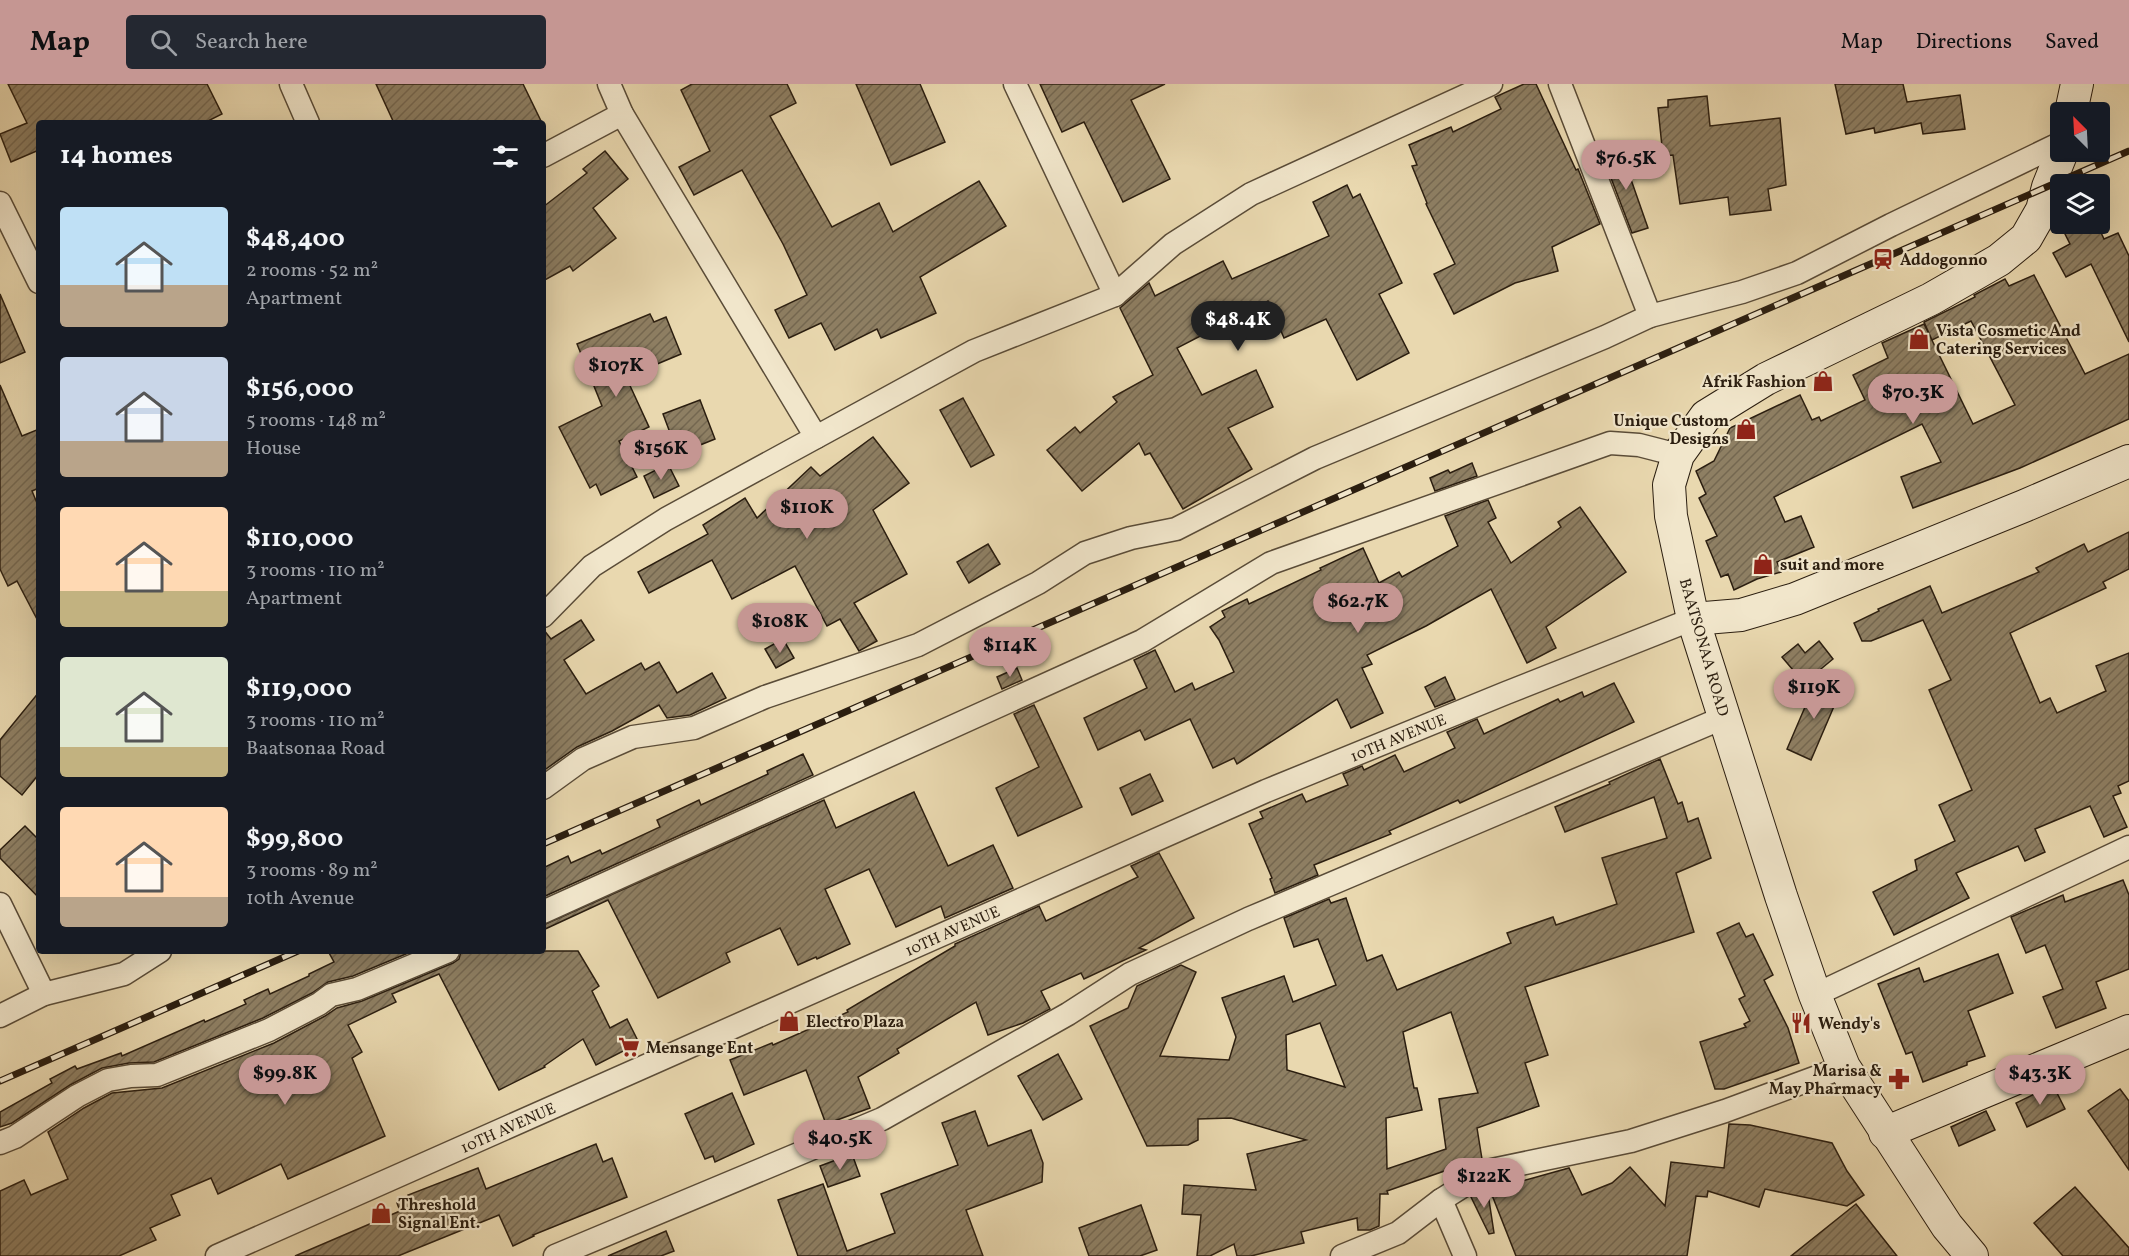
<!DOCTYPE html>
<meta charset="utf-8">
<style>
:root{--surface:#171b24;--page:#242831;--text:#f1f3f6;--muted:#9ea1a6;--accent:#c59692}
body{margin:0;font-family:Vollkorn,serif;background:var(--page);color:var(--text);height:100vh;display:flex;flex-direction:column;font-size:22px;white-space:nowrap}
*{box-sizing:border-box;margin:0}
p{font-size:20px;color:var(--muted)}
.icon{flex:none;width:33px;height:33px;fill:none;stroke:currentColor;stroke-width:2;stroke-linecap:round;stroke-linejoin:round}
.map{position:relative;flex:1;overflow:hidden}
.drawer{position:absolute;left:36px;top:36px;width:510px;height:834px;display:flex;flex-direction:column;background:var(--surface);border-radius:6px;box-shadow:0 6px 24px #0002}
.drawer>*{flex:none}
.needle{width:39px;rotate:336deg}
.tools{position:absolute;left:2050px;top:18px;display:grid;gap:12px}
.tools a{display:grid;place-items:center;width:60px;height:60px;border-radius:6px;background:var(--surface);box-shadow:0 6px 24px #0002;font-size:30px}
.price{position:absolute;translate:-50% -51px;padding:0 14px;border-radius:21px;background:var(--accent);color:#111;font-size:20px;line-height:39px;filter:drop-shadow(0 2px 3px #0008)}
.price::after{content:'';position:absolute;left:50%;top:36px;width:18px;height:14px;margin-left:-9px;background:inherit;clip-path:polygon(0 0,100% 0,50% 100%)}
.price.active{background:#222;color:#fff}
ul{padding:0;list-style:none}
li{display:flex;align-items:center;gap:18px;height:150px;padding:0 24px}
li span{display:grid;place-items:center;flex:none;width:168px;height:120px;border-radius:6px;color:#555}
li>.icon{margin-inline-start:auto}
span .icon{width:72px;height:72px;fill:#fffc;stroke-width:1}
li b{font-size:26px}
h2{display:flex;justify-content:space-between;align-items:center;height:72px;padding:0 24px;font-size:26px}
header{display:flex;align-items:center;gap:36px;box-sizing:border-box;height:84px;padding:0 30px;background:var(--accent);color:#111}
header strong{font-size:28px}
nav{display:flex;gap:33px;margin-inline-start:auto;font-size:21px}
.search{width:420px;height:54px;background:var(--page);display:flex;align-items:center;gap:15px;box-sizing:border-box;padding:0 21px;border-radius:6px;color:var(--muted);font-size:22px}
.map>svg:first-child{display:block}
</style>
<header>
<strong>Map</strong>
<div class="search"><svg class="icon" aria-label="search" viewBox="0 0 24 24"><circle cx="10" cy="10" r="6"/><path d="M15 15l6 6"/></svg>Search here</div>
<nav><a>Map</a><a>Directions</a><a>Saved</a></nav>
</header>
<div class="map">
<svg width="2129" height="1172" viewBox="0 0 2129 1172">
<defs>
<pattern id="building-hatch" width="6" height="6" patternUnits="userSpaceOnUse" patternTransform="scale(1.5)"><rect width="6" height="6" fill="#8e7f63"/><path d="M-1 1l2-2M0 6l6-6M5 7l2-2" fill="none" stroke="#746750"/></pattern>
</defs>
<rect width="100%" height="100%" fill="#e9d8af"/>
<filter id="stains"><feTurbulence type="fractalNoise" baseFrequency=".00333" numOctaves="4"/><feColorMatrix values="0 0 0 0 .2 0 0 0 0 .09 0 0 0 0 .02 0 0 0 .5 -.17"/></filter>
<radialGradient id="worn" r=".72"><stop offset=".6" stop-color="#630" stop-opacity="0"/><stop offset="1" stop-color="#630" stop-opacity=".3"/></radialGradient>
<g fill="url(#building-hatch)" stroke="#2b1e10" stroke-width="1.5" fill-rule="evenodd">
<path d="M8,0H207L222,30L204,39H39V66L11,78L0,50L27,39Z"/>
<path d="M376,0H523L542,39H394Z"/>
<path d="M692,0H787L796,19L770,32L832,143L879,119L893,148L979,97L1006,142L920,193L936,229L881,254L877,245L835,266L821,239L789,254L775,226L807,211L783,160L742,86L694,111L679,83L710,67L681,6Z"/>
<path d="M856,0H920L945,58L891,81Z"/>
<path d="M1040,0H1165L1131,16L1170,95L1123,118L1084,38L1062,48Z"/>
<path d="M1524,0H1536L1576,86L1578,85L1600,140L1552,163L1558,187L1515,199L1454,230L1434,190L1455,180L1426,120L1427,119L1412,82L1417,81L1409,61L1451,43L1453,48L1501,25L1495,13Z"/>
<path d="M1835,0H1903L1907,18L1960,11L1965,45L1923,50L1921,39L1875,49L1874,44L1846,50Z"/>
<path d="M1707,12L1710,42L1780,34L1786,101L1768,105L1771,126L1730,131L1728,113L1680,120L1673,71L1663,72L1658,24L1668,23V16Z"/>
<path d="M605,67L628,95L593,124L616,154L573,187L570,182L543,197V123L587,89L583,85Z"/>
<path d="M1621,67L1648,144L1632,149L1603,73Z"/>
<path d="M1347,101L1353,114L1360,110L1402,199L1379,210L1409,269L1357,296L1326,235L1284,254L1268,217L1177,264L1202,311L1256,286L1273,323L1228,344L1252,385L1183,425L1150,369L1145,371L1139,359L1082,407L1047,366L1075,343L1080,349L1117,318L1113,313L1153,291L1120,224L1149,199L1155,212L1223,177L1232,195L1329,152L1313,118Z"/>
<path d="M2060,140H2097L2104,155L2118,149L2129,172V258L2091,180L2066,193L2053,169L2070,160Z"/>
<path d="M2034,191L2085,290L2129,270V335L2020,384L1913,424L1901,393L1941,378L1922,340L1774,413L1785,438L1801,432L1814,463L1777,478L1781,488L1757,495L1734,506L1728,490L1721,493L1706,457L1717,452L1699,414L1706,410L1696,387L1714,377L1730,344L1800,311L1812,336L1819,333L1821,337L1865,316L1853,291L1888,274L1882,259L1924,240L1973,340L2015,321L1971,237L1932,256L1924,238L1975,213L1974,211L2005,195L2009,202Z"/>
<path d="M0,210L25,268L0,279Z"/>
<path d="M650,230L654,238L666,233L681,270L626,293L649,343L619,357L637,393L601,411L596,400L590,404L559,343L602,322L577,260Z"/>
<path d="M0,301L22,352L39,345V404L32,407L39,424V539L17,497L8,502L0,485Z"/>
<path d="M963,314L994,371L971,383L940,326Z"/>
<path d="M700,316L715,355L678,370L663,330Z"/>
<path d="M873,353L909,399L873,426L907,490L854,519L877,557L859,567L840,535L827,542L795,482L732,515L712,476L649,509L638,488L708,450L703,441L745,414L757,434L811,383L820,392Z"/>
<path d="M1472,379L1477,392L1435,407L1430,394L1448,386L1450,389Z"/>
<path d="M668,380L679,402L654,414L644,392Z"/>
<path d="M1488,416L1496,434L1488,438L1511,479L1561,443L1558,438L1580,423L1626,488L1546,543L1556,564L1527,579L1491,505L1426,542L1367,571L1372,580L1362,584L1383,629L1351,644L1337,615L1237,680L1234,674L1213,684L1190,635L1145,656L1140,646L1098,666L1084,634L1147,604L1134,576L1155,566L1175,608L1192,599L1195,606L1234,588L1219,556L1210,543L1225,533L1222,527L1247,515L1249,520L1321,486L1320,484L1363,464L1379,499L1399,488L1402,493L1458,462L1445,432Z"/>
<path d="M2129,448V485L2103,498L2106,504L2010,549L2040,619L2050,614L2057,629L2106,607L2096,582L2129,569V697L2118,702L2121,709L2113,712L2127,743L2104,753L2090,722L2035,745L2045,768L2025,777L2018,762L1956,789L1969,814L1894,851L1873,808L1917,786L1915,776L1955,757L1939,721L1972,706L1929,606L1951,596L1923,536L1871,557H1862L1854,539L1879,527L1878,525L1930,502L1942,529L2039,488L2036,484L2084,460L2088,468Z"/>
<path d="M988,460L1000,480L969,499L957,478Z"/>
<path d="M581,536L594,556L564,576L586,610L641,579L645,586L659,578L677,609L712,589L726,614L690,631L667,634L659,621L612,647L577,663L543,687V545L551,555Z"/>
<path d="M783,555L794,574L776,584L765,565Z"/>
<path d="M1819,557L1833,575L1804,599L1782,573L1798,560L1805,569Z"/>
<path d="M1017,584L1022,596L1002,605L997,593Z"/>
<path d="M1445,593L1455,615L1435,623L1425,603Z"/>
<path d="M1821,594L1839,606L1835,612L1838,613L1811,676L1787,665L1811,609Z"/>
<path d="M1614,599L1634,638L1460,719L1458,716L1389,747L1391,750L1314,781L1318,791L1275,809L1270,795L1272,794L1249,740L1263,734L1260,728L1302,710L1306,718L1348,701L1343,690L1362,682L1364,686L1395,671L1404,688L1455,664L1447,648L1477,635L1484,650L1558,615L1560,618L1582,608L1584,613Z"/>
<path d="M39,608V690L22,711L0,692V656Z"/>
<path d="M1034,621L1082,723L1018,752L996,704L1039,683L1014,630Z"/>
<path d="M803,670L813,691L543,813V784L568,772L571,779L600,766L602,770L660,743L657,736L699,716L701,721L768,690L767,687Z"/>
<path d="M1660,675L1678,720L1682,718L1688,738L1698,734L1711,774L1676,789L1694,848L1525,903L1548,971L1525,979L1539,1022L1477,1044L1482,1075L1459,1089L1456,1083L1387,1107L1388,1110H1380L1379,1142L1370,1146H1358L1357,1134L1301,1148L1304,1159L1251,1172H1237L1234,1160L1210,1172H1197L1201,1131L1182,1130L1184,1101L1256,1106L1247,1070L1306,1056L1231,1034L1198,1035V1056L1188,1061L1147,1062L1090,942L1128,924L1137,902L1181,881L1196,888L1160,972L1229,976L1236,953L1222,914L1284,892L1293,918L1336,901L1318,855L1294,863L1284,834L1329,815L1331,819L1346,814L1367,877L1382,871L1397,906L1511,859L1507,849L1553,833L1556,841L1617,820L1602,774L1667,754L1654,713L1565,748L1555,723L1610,700L1609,698ZM1451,928L1478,1009L1439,1015L1446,1065L1387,1085L1386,1034L1422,1026L1417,1004H1414L1403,948ZM1320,939L1345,1003L1287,986L1286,951Z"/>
<path d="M1150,690L1163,717L1132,731L1120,704Z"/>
<path d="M914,708L948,782L993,761L1013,804L945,834L941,822L896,843L869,785L825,805L850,860L817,875L816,873L798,881L780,844L726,869L730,878L658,914L608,816L543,846V841L824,716L836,744Z"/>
<path d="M25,742L39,756V814L0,774V766Z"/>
<path d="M1159,769L1194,834L1139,864L1146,866L1084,895L1081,889L1041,907L1050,925L1023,939L988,951L976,918L897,965L899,969L858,993L870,1024L826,1040L806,986L744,1011L730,976L772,959L773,961L848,928L847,926L955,862V860L1039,822L1046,837L1138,793L1131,782Z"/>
<path d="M2123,796L2129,811V885L2096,898L2106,924L2056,944L2043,913L2063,905L2045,861L2026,869L2011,833L2063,811L2065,818Z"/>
<path d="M1739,839L1746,853L1753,850L1773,891L1764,896L1788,944L1799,979L1724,1005H1715L1700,958L1746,943L1744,940L1750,937L1739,915L1745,912L1717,849Z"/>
<path d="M328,867H413L353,892L328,898L312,909L263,934L154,978L129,979L102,984L70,1001L12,1039L0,1043V1028L52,999L50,995L75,982L77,985L121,969L122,972L204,936L205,938L246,920L244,916L268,905L270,910L309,892V890L334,878Z"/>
<path d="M461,867H578L599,902L592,907L610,944L627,935L639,959L596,981L583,955L544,982L545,983L499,1006L439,890L392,910L396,918L348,941L362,968L352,974L385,1052L288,1095L281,1080L218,1110L211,1094L171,1111L180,1131L150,1144L156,1156L119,1172H0V1107L24,1096L31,1111L68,1095L48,1048L84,1024L112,1009L162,1004L274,959L325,932L337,924L362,917L453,879L459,875Z"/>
<path d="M1998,870L2013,909L1968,927L1985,972L1967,978V981L1923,998L1912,968L1906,970L1878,900L1919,884L1924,898Z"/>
<path d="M1058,970L1082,1015L1043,1036L1018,992Z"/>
<path d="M2053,1001L2065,1025L2027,1043L2016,1019Z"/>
<path d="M2120,1005L2129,1017V1086L2088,1027Z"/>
<path d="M732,1009L754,1060L715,1078L713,1072L705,1075L685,1030Z"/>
<path d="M975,1027L988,1062L1031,1046L1043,1079L1042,1098L966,1126L983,1172H798L778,1116L823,1100L847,1167L895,1149L881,1110L958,1081L942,1039Z"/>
<path d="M1986,1027L1995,1046L1959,1062L1951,1043Z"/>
<path d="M1729,1040L1750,1041L1832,1059L1847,1087L1864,1111L1847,1122L1765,1105L1759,1123L1708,1107L1707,1113L1696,1112L1687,1172H1516L1490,1106L1569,1084L1582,1111L1612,1099L1630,1083L1665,1122L1671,1078L1724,1084Z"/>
<path d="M596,1060L603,1078L612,1074L627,1113L533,1151L534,1152L513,1162L499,1131L398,1172H295L400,1127L397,1119L410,1114L408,1111L478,1084L486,1105Z"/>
<path d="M852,1070L860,1092L828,1103L820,1082Z"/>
<path d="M1487,1103L1494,1149L1489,1150L1471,1113Z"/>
<path d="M2075,1103L2129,1164V1172H2063L2034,1139Z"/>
<path d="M1856,1120L1897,1172H1791Z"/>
<path d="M1141,1121L1157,1166L1140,1172H1089L1079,1144Z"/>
<path d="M666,1147L674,1167L661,1172H608Z"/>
</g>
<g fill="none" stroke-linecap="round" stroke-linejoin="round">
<defs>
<g id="street">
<path d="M291,0L308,39"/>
<path d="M609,0L622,30L816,353"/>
<path d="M1015,0L1115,211"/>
<path d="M1560,0L1650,232"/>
<path d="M543,72L622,30"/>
<path d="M0,119L39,198"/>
<path d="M543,532L592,482L666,435L974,267L1115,211L1173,160L1251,110L1491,0"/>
<path d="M543,704L583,675L633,653L694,644L765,613L918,561L1038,499L1085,469L1131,454L1176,445L1315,374L1605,253L1650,232L1742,208L1797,189L1891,141L2061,59"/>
<path d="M0,820L44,910"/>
<path d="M543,828L1142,557L1271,479L1610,359L1639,361L1678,371"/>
<path d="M1815,911L2129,763"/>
<path d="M0,932L44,910L124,890L160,867"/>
<path d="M0,1059L15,1053L77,1012L108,996L131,992L157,991L269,946L319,920L331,911L357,905L448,867"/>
<path d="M1441,1116L1465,1172"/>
<path id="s1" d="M217,1172L1266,707L1506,609L1693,535"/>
<path d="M555,1172L882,1035L1068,930L1130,890L1248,835L1725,633"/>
<path d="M1342,1172L1398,1149L1441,1116L1487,1087L1631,1057L1725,1027L1844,983"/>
</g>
<g id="secondary">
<path d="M2071,28L2077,0"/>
<path d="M1693,535L1741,531L1795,515L2024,422L2129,377"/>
<path d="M1885,1049L2129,947"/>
<path d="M1972,1172L1947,1142L1844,983L1815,911L1781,812L1693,535L1671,432L1669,401L1678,371L1706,332L1766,295L1931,215L1999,176L2026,154L2042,126L2048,103L2062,68"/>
</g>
</defs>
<use href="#street" stroke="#5a4c38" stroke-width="25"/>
<use href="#secondary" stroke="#2b1e10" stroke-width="34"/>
<use href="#street" stroke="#f1e6cb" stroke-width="22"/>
<use href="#secondary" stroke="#f1e6cb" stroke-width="32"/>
<defs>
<g id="rail">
<path d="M543,760L2129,67"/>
<path d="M0,997L298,867"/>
</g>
</defs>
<use href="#rail" stroke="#2b1e10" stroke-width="7"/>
<use href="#rail" stroke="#f1e6cb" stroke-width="4.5" stroke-dasharray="14" stroke-linecap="butt"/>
</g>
<defs>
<symbol id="station-bare" viewBox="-9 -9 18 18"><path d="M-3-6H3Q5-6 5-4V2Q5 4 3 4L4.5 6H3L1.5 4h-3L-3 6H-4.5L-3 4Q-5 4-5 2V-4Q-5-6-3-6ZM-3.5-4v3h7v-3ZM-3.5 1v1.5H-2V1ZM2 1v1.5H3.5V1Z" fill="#8f2418" stroke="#f1e6cb" stroke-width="2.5" paint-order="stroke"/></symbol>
<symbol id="shop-bare" viewBox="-9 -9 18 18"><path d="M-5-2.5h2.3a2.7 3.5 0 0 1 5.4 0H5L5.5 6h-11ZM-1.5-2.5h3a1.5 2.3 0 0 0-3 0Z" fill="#8f2418" stroke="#f1e6cb" stroke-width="2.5" paint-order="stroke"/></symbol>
<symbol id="restaurant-bare" viewBox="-9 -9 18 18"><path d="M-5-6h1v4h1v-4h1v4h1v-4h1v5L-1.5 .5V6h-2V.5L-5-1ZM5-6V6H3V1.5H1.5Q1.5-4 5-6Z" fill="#8f2418" stroke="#f1e6cb" stroke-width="2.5" paint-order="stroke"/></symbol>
<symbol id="supermarket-bare" viewBox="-9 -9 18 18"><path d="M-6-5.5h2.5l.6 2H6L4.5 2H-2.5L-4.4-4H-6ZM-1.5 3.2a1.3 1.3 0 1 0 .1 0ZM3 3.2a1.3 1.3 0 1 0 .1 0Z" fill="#8f2418" stroke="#f1e6cb" stroke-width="2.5" paint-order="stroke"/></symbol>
<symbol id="pharmacy-bare" viewBox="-9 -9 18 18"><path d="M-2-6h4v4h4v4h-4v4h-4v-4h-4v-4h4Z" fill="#8f2418" stroke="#f1e6cb" stroke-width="2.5" paint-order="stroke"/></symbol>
</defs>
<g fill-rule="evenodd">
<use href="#station-bare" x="1868" y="160" width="30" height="30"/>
<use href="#shop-bare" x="1904" y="240" width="30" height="30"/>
<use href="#shop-bare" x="1808" y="282" width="30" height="30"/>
<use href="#shop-bare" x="1731" y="330" width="30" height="30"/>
<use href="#shop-bare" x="1748" y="465" width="30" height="30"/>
<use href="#shop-bare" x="774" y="922" width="30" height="30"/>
<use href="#restaurant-bare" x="1786" y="924" width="30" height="30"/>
<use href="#supermarket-bare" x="614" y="948" width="30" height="30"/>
<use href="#pharmacy-bare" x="1884" y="980" width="30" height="30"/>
<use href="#shop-bare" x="366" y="1114" width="30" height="30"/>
</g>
<g text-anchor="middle" stroke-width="4.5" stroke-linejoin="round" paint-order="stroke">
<g font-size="16" font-weight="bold" fill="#2b1e10" stroke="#f1e6cb" text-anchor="start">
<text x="1900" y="181">Addogonno</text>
<text x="1936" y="252">Vista Cosmetic And<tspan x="1936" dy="18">Catering Services</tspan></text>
<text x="1806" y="303" text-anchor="end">Afrik Fashion</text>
<text x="1729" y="342" text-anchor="end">Unique Custom<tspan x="1729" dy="18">Designs</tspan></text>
<text x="1780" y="486">suit and more</text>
<text x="806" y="943">Electro Plaza</text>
<text x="1818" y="945">Wendy's</text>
<text x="646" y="969">Mensange Ent</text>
<text x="1882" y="992" text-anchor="end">Marisa &amp;<tspan x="1882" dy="18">May Pharmacy</tspan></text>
<text x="398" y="1126">Threshold<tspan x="398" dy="18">Signal Ent.</tspan></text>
</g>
<g font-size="16" fill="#2b1e10" stroke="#f1e6cb">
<text transform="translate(1705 563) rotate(74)" y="6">BAATSONAA ROAD</text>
<text dy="6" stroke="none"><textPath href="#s1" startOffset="1290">10TH AVENUE</textPath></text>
<text dy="6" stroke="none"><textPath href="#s1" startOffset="804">10TH AVENUE</textPath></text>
<text dy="6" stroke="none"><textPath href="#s1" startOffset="318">10TH AVENUE</textPath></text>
</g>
</g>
<rect width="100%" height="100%" filter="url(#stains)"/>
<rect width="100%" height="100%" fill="url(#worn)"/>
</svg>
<div class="tools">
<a><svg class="needle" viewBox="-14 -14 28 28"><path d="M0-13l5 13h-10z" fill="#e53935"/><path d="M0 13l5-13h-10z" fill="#9ea1a6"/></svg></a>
<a><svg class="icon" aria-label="layers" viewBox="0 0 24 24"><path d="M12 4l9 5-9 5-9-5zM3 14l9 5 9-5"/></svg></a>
</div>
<b class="price" style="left:1626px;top:107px">$76.5K</b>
<b class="price active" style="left:1238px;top:268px">$48.4K</b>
<b class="price" style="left:616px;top:314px">$107K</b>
<b class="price" style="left:1913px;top:341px">$70.3K</b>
<b class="price" style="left:661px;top:397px">$156K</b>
<b class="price" style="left:807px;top:456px">$110K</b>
<b class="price" style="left:1358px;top:550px">$62.7K</b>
<b class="price" style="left:780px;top:570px">$108K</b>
<b class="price" style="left:1010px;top:594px">$114K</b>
<b class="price" style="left:1814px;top:636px">$119K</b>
<b class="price" style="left:285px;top:1022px">$99.8K</b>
<b class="price" style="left:2040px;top:1022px">$43.3K</b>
<b class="price" style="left:840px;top:1087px">$40.5K</b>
<b class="price" style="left:1484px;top:1125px">$122K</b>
<section class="drawer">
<h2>14 homes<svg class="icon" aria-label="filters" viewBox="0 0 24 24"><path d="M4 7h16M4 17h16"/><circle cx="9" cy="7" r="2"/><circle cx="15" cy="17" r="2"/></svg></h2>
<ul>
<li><span style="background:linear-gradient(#bfe0f5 65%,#b9a48a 0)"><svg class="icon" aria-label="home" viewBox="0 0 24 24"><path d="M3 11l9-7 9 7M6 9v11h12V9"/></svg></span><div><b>$48,400</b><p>2 rooms · 52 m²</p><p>Apartment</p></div></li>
<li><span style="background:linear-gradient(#c9d6e8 70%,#b9a48a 0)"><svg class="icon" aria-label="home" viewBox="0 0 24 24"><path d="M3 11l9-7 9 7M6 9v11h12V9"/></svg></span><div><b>$156,000</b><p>5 rooms · 148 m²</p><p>House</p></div></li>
<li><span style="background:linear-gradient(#ffd9b3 70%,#c2b280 0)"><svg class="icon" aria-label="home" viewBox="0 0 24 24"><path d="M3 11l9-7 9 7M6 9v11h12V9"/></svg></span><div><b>$110,000</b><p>3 rooms · 110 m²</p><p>Apartment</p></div></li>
<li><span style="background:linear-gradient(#dfe7d0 75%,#c2b280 0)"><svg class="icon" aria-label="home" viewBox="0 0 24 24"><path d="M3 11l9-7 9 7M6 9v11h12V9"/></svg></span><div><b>$119,000</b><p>3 rooms · 110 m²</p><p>Baatsonaa Road</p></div></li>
<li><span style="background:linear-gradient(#ffd9b3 75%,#b9a48a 0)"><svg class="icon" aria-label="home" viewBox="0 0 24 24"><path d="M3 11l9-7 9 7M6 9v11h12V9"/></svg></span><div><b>$99,800</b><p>3 rooms · 89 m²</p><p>10th Avenue</p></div></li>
</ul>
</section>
</div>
